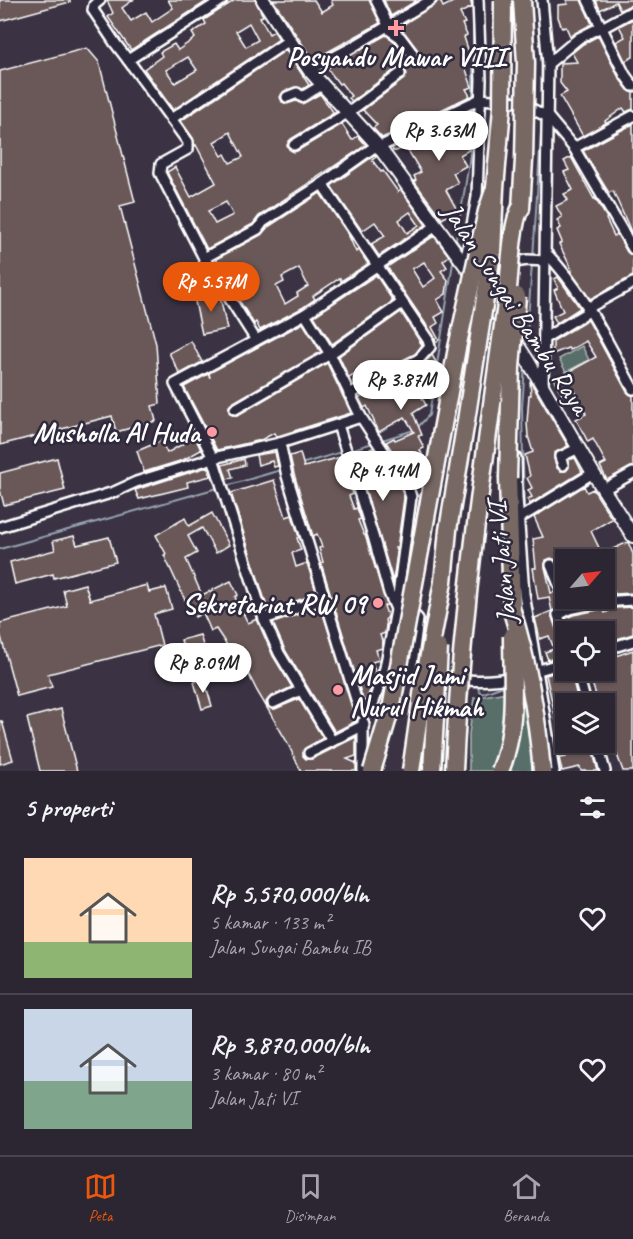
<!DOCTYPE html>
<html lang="id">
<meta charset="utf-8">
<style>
:root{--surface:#2c2632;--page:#342e3a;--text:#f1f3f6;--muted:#a6a5ac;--line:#48434d;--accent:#ea580c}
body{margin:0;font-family:Caveat,sans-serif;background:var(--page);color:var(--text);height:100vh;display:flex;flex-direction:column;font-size:22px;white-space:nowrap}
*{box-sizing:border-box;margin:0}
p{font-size:20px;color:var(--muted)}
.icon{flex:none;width:33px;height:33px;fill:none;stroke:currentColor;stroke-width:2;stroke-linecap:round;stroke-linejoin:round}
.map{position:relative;height:771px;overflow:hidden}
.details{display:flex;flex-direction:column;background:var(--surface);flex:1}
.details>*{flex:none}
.needle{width:39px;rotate:62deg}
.controls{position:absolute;left:555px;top:549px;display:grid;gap:12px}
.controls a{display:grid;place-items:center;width:60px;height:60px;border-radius:0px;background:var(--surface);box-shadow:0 2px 4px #0004,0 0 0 2px var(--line);font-size:30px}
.price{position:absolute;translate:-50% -51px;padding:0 14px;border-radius:21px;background:#fff;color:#222;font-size:20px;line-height:39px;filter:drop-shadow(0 2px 3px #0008)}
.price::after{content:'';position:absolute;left:50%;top:36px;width:18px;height:14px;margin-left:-9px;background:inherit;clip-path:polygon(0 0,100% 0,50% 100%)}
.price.on{background:var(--accent);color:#fff}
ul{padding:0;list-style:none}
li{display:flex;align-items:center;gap:18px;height:150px;padding:0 24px}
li+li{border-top:2px solid var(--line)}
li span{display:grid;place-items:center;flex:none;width:168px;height:120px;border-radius:0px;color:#555}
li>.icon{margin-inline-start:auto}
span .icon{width:72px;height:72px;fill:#fffc;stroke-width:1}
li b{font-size:26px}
h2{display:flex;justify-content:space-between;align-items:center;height:72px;padding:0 24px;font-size:26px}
.tabs{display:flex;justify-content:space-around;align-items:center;height:84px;border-top:2px solid var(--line);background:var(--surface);font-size:16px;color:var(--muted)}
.tabs a{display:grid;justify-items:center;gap:3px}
.tabs .on{color:var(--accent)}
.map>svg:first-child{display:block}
</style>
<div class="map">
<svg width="633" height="771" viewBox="0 0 633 771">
<rect width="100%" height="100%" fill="#3b3343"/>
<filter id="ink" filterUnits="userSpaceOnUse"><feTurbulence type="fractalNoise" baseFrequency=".0167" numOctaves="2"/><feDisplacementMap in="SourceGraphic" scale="12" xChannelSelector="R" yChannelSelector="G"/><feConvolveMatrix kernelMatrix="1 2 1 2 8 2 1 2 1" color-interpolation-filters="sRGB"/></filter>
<g filter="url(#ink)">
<g fill="#596e68" stroke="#acb6b4" stroke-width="1.5">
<path d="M582,346L589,360L566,372L559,359Z"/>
<path d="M538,686L546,771H469V734L474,698Z"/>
</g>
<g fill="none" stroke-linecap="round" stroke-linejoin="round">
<g stroke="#97a3b1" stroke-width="2">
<path d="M473,0V99"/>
<path d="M541,39L542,111"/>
<path d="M455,245C463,197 473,154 473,105"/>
<path d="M533,258L542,117"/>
<path d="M526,348L532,264"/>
<path d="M418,427L429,415L454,256"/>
<path d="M379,441L414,430"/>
<path d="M350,450L373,443"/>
<path d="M301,464L345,451"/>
<path d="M226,486L281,470"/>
<path d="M524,513L522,407L525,366"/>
<path d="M524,518V540"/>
<path d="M0,549L221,487"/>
<path d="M527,572L529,599"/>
<path d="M478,688L481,694L506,685"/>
</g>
</g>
<g fill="#6b5859" stroke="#fff" stroke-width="1.5" fill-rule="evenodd">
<path d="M0,0H70V2L0,21Z"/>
<path d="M107,0H133L122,8L131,21L146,12L152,22L173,8L168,0H209L131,50L108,17L113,13Z"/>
<path d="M235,0H255L263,16L260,17L269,34L274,31L279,39L173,110L144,69L162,56L160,52L174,44L178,50L195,38L192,33L206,24L204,20ZM249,23L258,40L246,47L236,31ZM188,57L197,70L175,83L166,70Z"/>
<path d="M273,0H314L322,12L333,5L331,0H369L380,23L313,60Z"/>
<path d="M384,0H416V1L391,16Z"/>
<path d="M440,0L443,7L457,0H470L471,3L472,7L460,13L465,23L462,24L467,35L464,37L469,52L461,55L472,87L466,89L470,96L382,138L373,128L377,125L363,110L404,79L407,74L405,70L400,67L396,69L352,101L349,98L351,96L341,83L339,84L327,68L386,35L395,42L407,57L416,59L418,55L417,49L405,33L398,28Z"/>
<path d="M566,0H581L592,24L570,36L566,27L562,28L558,17V5L568,4Z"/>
<path d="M596,0H633V4L620,10L616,2L600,10Z"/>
<path d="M633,19V57L625,61L616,42L625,37L619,26Z"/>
<path d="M598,36L619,78L628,90L633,93V109L626,112L623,108L605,121L606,123L583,136L560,96L567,92L560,83V63L577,62L572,53L583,44Z"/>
<path d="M87,48L99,62L135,202L120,206L156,344L160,404L152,406L156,421L116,432L112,416L0,445V71Z"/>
<path d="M286,50L309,85L303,89L295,87L284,91L280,97L282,102L287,104L296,101L302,104L320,94L334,113L291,139L287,145L289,149L294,152L297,151L342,124L352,140L358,136L366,145L259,216L253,224L207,249L167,172L175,167L191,197L216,183L196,145L195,146L193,138L181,121ZM230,132L243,157L230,163L225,154L222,156L214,142ZM226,202L233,215L215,224L208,211Z"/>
<path d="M467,113L473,124L459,131L469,150L460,155L466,166L453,173L458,183L446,190L457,210L442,219L414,181L416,180L414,176L421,172L406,147L396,151H393L392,148Z"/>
<path d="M633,124V236L613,191L609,193L583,151Z"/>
<path d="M375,155L376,157L372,160L381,172L383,171L398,192L401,190L426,225L379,256L371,244L385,236L375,222L362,231L331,186ZM410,212L419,225L407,233L399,220Z"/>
<path d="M571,157L594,199L595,198L607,218L606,219L614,236L617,234L627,252L633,256V276L590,299L570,271L572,270L559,244L562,242L557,230L561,228L557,220L562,217L556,206L568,200L564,194L573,190L564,172L569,170L564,161Z"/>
<path d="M320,193L348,234L356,252L359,250L368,264L341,281L340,278L313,296L315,299L302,308L260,330L256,322L254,324L228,283L216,259L261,235L268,227ZM299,268L308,286L297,293L298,296L285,304L276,286L284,282L282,277Z"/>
<path d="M434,236L449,256L443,261L447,267L441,271L448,280L446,294L437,300L444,312L435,317L438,323L432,327L439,340L436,342L434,336L387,267ZM424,262L435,278L423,287L412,269Z"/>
<path d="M376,275L393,301L332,344L314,316Z"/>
<path d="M558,277L580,308L557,323L553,316L563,311L554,290L558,288L554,279Z"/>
<path d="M218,292L220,296L227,329L202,334L194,297Z"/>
<path d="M401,312L422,345L415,354L360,381L356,374L349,378L339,356Z"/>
<path d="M588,320L627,392L633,396V466L607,480L600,466L606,463L593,439L588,442L576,419L586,414L574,391L563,396L554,380L596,357L586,341L570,350L568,348L553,354V341Z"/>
<path d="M303,323L321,352L232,403L229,406V412L232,415H238L327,363L351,413L278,436L276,437L274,433L261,440L217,450L184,387L208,374L210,378L209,373Z"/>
<path d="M191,341L202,362L180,374L169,353Z"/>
<path d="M432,355L437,364L430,367L435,375L428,379L429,382L417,389L426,405L413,413L422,435L418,436L424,448L420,450L423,456L416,458L419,466L406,472L386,442L394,438L395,440L414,432L405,417L379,432L367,406L364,408L359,398L422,365Z"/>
<path d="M530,381L568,446L554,453V459L557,468L561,471H566L569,467L568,460L575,458L582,472L530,504L527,499L532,497L528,490L532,488L527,478L530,476L525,455L533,452L528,436L527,423L529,395H531Z"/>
<path d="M195,437L201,450L183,460L144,472L137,451L161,441L167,453Z"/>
<path d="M373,448L401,488L404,498L397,548H395L397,553L393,581L355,456Z"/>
<path d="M275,452L278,466L274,467L272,461L258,465L256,455Z"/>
<path d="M300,453L304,467L341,457L353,494L349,496L354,509L357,508L361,519L358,520L364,535H365L387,605L384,606L388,617L385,620L386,625L385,633L380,635L383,643L382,648L376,650L379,660L372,662L376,674L374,679L370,680L372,687L364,703L321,563L323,562L319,548L322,547L317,534L313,536L294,474L290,456Z"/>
<path d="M57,458L65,490L4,505L0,490V473Z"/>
<path d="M244,459L245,465L230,469L233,478L227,479L222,465Z"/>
<path d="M207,467L211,476L187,482L188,487L139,499L135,490Z"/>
<path d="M274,480L286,517L292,515L299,537L297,538L301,550L292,553L296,567L307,563L317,594L268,610L231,493Z"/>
<path d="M584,486L587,492L593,489L612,519L591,531L602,554L628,542L633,554V593L615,594L613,589L604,593V560H566V579L556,560L551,558L546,560L545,567L551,593L555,592L561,606L553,611L552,617L560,640L563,644L560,645L562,656L548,660L545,652L554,649L549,636L540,639L535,618L552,611L549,597L538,599L536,587L533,568H536L533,539L543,537L534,517Z"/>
<path d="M212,513L229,545L216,553L202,528L188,536L197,553L186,559L202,595L231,581L238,595L235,597L248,623L257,619L273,656L292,687L270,697L266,702L267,706L275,709L299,699L323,738L304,749L303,756L306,759H312L356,737V756L347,759L356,763V771H301L286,740L257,691L243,663L240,665L216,629L211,631L203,613L195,617L187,600H185L164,555L166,554L156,535L185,518L189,526Z"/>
<path d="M74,536L77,545L109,537L116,562L54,578L53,574L15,584L10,562L55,550L53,541Z"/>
<path d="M85,584L90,600L147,585L149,592L166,588L172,609L154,614L162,645L48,674L52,687L17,696L0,633V623L67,606L63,590Z"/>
<path d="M321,607L354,714L357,718L356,721L335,732L285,650L273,623Z"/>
<path d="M633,607V634L604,643V632H571L566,618L573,615L603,609L605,613L615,608Z"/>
<path d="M200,635L208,662L188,667L181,640Z"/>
<path d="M633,650V771H623L612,741L604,743V704H599L592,683L588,684L584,670H604V660Z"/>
<path d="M564,670H570L579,704H566L565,736L559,719L556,720L546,675Z"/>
<path d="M204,679L212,706L202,709L194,682Z"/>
<path d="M61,709L77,771H40L27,718Z"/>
<path d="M0,721H2L13,760L0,764Z"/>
<path d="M563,742H590L598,771H581L580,767L562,771L559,758L566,757Z"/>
</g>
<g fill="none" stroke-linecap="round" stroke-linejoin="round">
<defs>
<g id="minor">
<path d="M100,0L94,5L93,10L115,43L128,60"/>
<path d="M222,0L128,60L188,142V149L161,164L160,173L204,258L256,340"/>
<path d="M376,0L391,31L400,37L412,53"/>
<path d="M542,0L548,64L543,387"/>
<path d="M588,0L625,75L633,86"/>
<path d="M602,28L633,11"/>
<path d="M548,64L579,38L601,27"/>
<path d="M309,70L351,48L431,0"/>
<path d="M287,97L297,93L302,97L322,85"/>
<path d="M171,119L288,41"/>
<path d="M294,145L349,112L400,74"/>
<path d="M379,147L480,99L518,102L548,117L574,148L633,249"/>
<path d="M574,148L633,116"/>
<path d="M322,184L428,340L430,347L419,359L349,394"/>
<path d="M546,253C584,291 607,342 633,389"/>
<path d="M204,258L258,229L263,222L322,184L377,145"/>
<path d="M465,265L477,197L481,80L478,0"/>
<path d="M488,266L528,260L545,261"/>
<path d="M545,338L586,313L588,308L633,283"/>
<path d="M235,409L330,354L402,303"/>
<path d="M338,425L373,536L389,593L396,609"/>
<path d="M280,443L287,476L360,712L368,709L373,704L385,668L396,610L411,497L407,485L397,472L361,417L330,354L305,314"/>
<path d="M516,458L517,498L524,594L554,771"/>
<path d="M563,465L560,457L579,448"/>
<path d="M604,489L633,473"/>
<path d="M518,519L593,473"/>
<path d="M0,527L114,492L136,482L213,458L280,443L361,417"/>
<path d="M551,565L569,609L602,602L633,600"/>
<path d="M407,613L415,616L418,619L411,672C451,677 475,686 516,676"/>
<path d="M264,619L324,599"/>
<path d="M566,638L558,615L570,609"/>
<path d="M604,650L633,641"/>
<path d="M577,670L586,704"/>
<path d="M532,672L566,662"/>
<path d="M273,703L301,690"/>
<path d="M363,722V771"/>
<path d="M332,741L279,653L264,619L213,458L175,384L305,314L436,226"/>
<path d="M597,742L605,771"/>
<path d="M309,753L364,725"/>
</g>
<path id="tertiary" d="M263,0L309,70L379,147L468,269L528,361L593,473L633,536"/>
<g id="motorway">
<path d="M521,208L524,160"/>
<path d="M508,478L512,611"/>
<path d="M443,582L448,530L466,421"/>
</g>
</defs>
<use href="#minor" stroke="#fff" stroke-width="14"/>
<use href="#tertiary" stroke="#fff" stroke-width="16"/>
<use href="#motorway" stroke="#fff" stroke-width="21"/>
<use href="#minor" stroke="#2f2a3d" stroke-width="9"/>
<use href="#tertiary" stroke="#2f2a3d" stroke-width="12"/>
<use href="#motorway" stroke="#776864" stroke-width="16"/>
<defs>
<g id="motorway-bridge">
<path d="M522,0L526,63L524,160"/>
<path d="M466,421L492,253L495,188L502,108L503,0"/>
<path d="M508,478L511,367L517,296"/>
<path d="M512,611C528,662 537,717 542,771"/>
<path d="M372,771L392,704L457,348L487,211L495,188"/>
<path d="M411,771L424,681L443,582"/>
<path d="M432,771L439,648"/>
<path d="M454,771C461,612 485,454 507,297C510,277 511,221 521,208"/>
<path d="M500,771C518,728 512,681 512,636"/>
</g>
</defs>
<use href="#motorway-bridge" stroke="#fff" stroke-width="21" stroke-linecap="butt"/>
<use href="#motorway-bridge" stroke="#776864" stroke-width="16"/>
</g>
</g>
<g fill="#ff9aa2" stroke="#2f2a3d" stroke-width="2">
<path d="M393 19h6v6h6v6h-6v6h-6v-6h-6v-6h6z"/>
<circle cx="212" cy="432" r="6"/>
<circle cx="378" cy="603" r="6"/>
<circle cx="338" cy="690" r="6"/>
</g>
<g text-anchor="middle" stroke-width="5" stroke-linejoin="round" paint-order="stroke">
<g font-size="28" font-weight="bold" fill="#fff" stroke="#2f2a3d" text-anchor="end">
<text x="396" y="66" text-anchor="middle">Posyandu Mawar VIII</text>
<text x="200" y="442">Musholla Al Huda</text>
<text x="366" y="613">Sekretariat RW 09</text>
<text x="350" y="684" text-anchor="start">Masjid Jami<tspan x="350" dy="32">Nurul Hikmah</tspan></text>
</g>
<g font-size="28" fill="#fff" stroke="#2f2a3d">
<text transform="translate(517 308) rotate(57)" y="10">Jalan Sungai Bambu Raya</text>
<text transform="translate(501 563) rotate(-95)" y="10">Jalan Jati VI</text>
</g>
</g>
</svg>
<div class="controls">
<a><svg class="needle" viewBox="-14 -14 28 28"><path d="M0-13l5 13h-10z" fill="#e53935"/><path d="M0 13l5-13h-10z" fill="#a6a5ac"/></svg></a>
<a><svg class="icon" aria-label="locate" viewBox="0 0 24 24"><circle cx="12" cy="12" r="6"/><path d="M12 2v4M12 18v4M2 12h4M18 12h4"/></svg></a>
<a><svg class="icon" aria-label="layers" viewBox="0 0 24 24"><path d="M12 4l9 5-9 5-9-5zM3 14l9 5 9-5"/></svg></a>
</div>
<b class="price" style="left:439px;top:162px">Rp 3.63M</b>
<b class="price on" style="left:211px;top:313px">Rp 5.57M</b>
<b class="price" style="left:401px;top:411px">Rp 3.87M</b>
<b class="price" style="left:383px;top:502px">Rp 4.14M</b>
<b class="price" style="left:203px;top:694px">Rp 8.09M</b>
</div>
<section class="details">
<h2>5 properti<svg class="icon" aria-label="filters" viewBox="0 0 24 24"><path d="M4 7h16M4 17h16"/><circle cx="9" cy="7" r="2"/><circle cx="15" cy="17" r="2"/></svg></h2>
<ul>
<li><span style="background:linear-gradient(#ffd9b3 70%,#8fb573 0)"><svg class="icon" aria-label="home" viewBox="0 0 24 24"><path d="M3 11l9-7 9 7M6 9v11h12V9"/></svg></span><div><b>Rp 5,570,000/bln</b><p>5 kamar · 133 m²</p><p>Jalan Sungai Bambu IB</p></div><svg class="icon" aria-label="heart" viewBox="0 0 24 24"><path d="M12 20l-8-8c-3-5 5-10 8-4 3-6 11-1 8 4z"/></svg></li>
<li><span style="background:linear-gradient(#c9d6e8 60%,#7fa58c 0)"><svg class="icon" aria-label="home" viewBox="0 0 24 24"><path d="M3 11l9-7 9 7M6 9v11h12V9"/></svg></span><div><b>Rp 3,870,000/bln</b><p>3 kamar · 80 m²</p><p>Jalan Jati VI</p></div><svg class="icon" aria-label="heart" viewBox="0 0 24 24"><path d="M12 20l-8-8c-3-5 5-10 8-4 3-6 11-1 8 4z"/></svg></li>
</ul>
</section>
<nav class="tabs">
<a class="on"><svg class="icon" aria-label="map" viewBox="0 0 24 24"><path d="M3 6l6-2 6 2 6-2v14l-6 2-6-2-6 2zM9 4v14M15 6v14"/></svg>Peta</a>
<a><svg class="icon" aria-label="saved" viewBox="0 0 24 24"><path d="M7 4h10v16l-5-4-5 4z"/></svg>Disimpan</a>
<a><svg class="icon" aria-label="home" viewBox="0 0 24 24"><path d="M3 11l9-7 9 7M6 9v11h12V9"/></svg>Beranda</a>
</nav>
